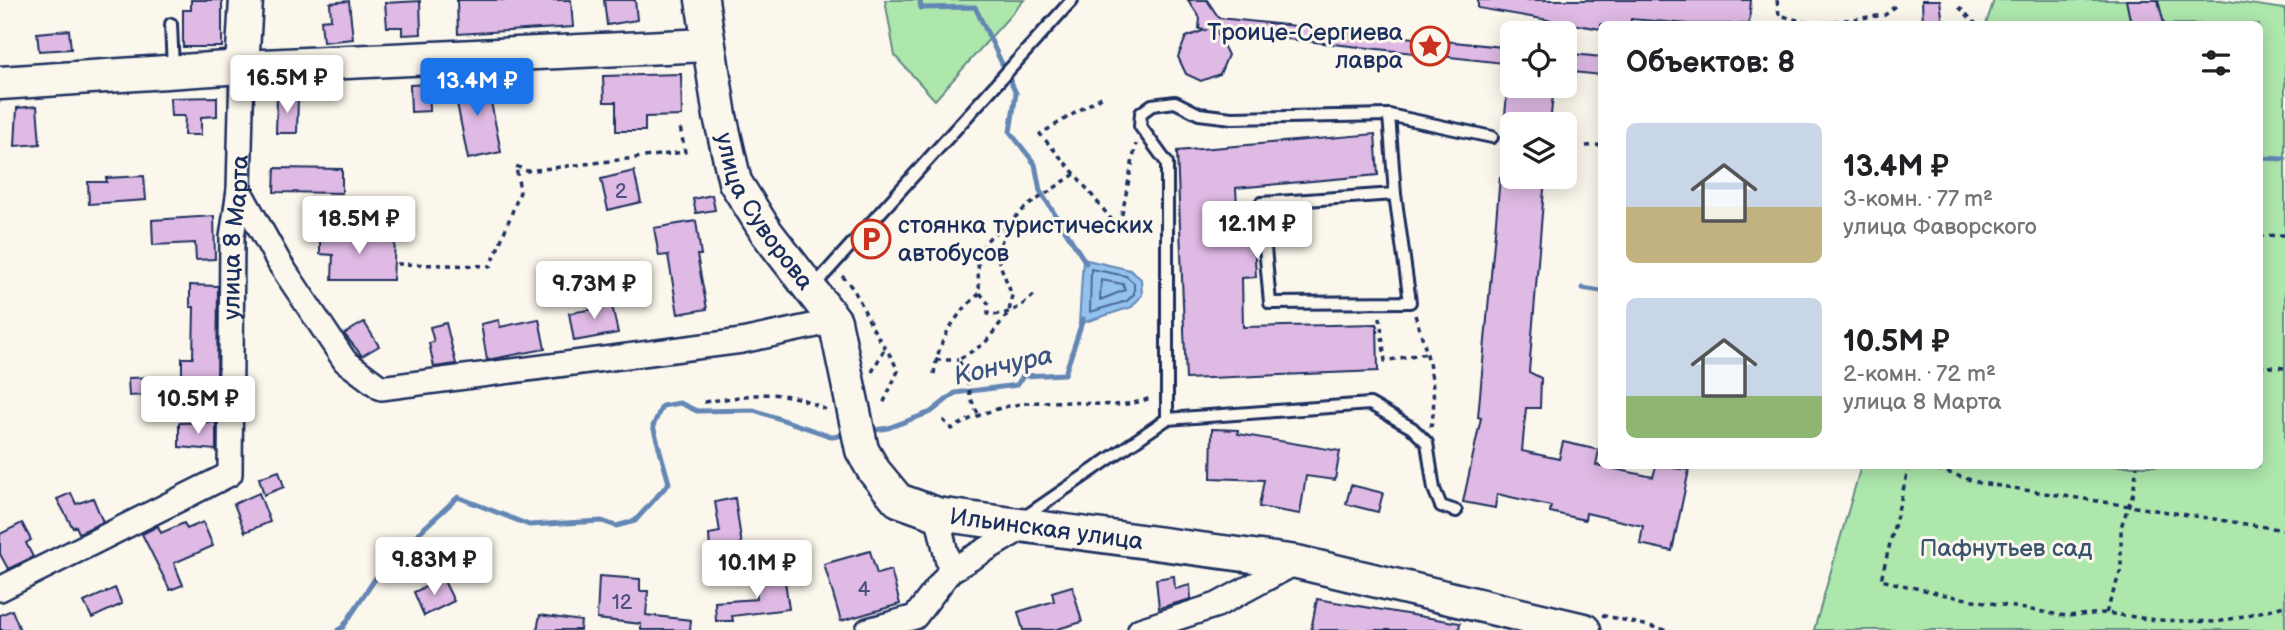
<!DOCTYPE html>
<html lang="ru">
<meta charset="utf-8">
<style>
:root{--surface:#fff;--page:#f2f2f2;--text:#202124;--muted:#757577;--accent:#1a73e8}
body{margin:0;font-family:"Balsamiq Sans",sans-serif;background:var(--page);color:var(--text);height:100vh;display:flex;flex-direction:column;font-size:26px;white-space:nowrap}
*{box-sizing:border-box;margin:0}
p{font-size:23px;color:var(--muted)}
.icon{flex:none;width:38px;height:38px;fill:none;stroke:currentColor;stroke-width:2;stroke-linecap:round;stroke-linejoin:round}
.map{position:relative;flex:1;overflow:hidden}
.details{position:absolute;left:1598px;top:21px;width:665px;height:448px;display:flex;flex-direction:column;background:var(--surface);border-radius:10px;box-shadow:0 4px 18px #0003}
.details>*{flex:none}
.fabs{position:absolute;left:1500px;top:21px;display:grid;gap:14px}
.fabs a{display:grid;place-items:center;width:77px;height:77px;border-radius:10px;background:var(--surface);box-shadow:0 4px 18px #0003;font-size:35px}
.price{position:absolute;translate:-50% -60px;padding:0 16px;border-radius:7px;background:#fff;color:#222;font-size:23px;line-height:46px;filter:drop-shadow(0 2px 4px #0008)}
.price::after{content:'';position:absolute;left:50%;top:42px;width:21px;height:16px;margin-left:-10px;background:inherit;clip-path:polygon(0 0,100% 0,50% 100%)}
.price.active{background:var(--accent);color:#fff}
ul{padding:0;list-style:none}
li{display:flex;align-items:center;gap:21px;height:175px;padding:0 28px}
li span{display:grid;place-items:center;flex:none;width:196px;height:140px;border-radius:10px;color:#555}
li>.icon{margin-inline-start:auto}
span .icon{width:84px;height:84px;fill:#fffc;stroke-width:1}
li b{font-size:30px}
h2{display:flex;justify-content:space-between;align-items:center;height:84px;padding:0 28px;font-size:30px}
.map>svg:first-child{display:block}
</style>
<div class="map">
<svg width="2285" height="630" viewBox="0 0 2285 630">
<rect width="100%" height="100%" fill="#fbf7ec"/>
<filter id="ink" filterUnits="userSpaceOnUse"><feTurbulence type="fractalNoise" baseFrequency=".0143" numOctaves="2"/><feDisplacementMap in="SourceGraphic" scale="14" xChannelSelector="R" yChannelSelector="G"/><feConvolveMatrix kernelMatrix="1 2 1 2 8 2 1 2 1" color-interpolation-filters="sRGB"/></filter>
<g filter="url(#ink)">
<g fill="#ade7ac" stroke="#648b85" stroke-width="2">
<path d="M885,0H1024L935,100L895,56Z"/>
<path d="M1994,0H2221L2285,9V630H1814L1861,466H2259V24H1986Z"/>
</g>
<path fill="#94c1ee" stroke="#6487b4" stroke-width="2" d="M1083,259L1130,270L1141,279L1142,295L1132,307L1079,324Z"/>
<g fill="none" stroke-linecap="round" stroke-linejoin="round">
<g stroke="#4b6998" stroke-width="2">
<path d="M1091,269L1126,276L1134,283V294L1127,301L1090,312Z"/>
<path d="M1101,280L1123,284L1125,290L1100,300Z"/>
</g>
<g stroke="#6487b4" stroke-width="5">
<path d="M920,0L921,8L975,7L1016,93L1010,132L1035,164L1040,191L1086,263"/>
<path d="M2259,158L2285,159"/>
<path d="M1582,288L1601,291"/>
<path d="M868,431L888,428L931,412L955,393L1017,385L1023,376L1065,374L1083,319"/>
<path d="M338,630L343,627L385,564L458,497L529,525L602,521L616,526L635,521L669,483L653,426L662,406L680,403L697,411L754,410L833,437L848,434"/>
</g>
</g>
<g fill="#dfbae4" stroke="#1b2f5e" stroke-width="2">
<path d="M191,0H222V47H183V10H191Z"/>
<path d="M457,0H571L573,27L458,34Z"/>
<path d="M604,0H635L637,20L607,25Z"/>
<path d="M1188,0H1207L1219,18L1512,48V64L1216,31L1228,55L1220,74L1201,81L1186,74L1178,57L1186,37L1205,30L1199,29L1200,18Z"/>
<path d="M1478,0H1751L1749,24H1689L1631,19L1630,24H1601V29L1478,8Z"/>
<path d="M1922,0H1940L1943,24H1923Z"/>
<path d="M2126,0H2158L2164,24H2131Z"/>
<path d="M349,1L353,39L323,42L321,20L331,19L330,3Z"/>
<path d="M420,1L421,34L402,35V27H387L385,3Z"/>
<path d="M69,30L71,49L39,51L37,33Z"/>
<path d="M1564,53L1601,57V75L1564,71Z"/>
<path d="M681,74L682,116L645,117V131H616V102H604L603,76Z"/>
<path d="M486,77L501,152L468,159L453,83Z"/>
<path d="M429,84L430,111L411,112L410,85Z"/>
<path d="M1508,86H1554L1550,124H1504Z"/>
<path d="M217,97V116L201,117V135H184L185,116H171L170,98Z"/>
<path d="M277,97H298L297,133H276Z"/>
<path d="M37,106L40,144L15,146L17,108Z"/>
<path d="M1375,134L1378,175L1236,188L1238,224L1253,223L1256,277L1242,278L1243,327L1377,324L1378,371L1186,379L1177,151Z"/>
<path d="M275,168L342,169V193L274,192Z"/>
<path d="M634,171L641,202L608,210L601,179Z"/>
<path d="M144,176L146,200L89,204L88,182H107L106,178Z"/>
<path d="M1500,177H1545L1529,372L1541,378L1540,408H1526L1522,451L1559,459L1563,442L1599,450L1596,465L1653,477L1656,466L1689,470L1672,551L1640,544L1643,526L1586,513L1585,520L1550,512L1551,506L1497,494L1495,508L1463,502L1481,418L1478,417Z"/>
<path d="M712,195L715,210L696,213L693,199Z"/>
<path d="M214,216L215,259L196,260L195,243L153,245L152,220Z"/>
<path d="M696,221L701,255H697L707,309L678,314L668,255L659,256L654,228Z"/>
<path d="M320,232L378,233L384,240L395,241L393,280H332L333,255L320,254Z"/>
<path d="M190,285L218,286L217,378L182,379V358H193L194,307H190Z"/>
<path d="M610,296L618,333L574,341L569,313L595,309L594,299Z"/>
<path d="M539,319L545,349L487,360L481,324L499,320L500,327Z"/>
<path d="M364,322L379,346L362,356L344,334Z"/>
<path d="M446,323L456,364L434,367L429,343L434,342L430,327Z"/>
<path d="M161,377L162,394L129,396L128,378Z"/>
<path d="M216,422V450L179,447V423Z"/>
<path d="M1212,429L1238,430V434L1340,451L1335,480L1306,476L1300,514L1259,507L1264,480L1211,478Z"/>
<path d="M279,471L284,487L264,495L259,478Z"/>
<path d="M1351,485L1383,493L1378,512L1346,504Z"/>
<path d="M71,493L76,504L93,498L103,522L79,533L76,526L73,528L57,499Z"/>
<path d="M259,493L270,522L245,532L234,504Z"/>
<path d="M735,498L742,546L710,552L709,534L720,532L715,502Z"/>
<path d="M203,522L213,546L174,563L183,585L170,590L142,534L158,526L161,533L184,523L187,529Z"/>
<path d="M22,523L31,540L26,543L33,557L8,569L0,554V534Z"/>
<path d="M870,551L877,574L891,570L900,604L841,621L824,564Z"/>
<path d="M784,574L789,609L732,616L733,621H716L715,602L757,599L755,578Z"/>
<path d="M599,576L640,579V591H648L646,615L691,620L690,630H641V624L597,619Z"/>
<path d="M1174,576L1175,589L1190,585L1191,599L1159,608L1156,579Z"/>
<path d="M443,579L454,601L424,616L414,592Z"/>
<path d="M1072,586L1082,622L1054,630H1023L1018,612L1054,601L1052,592Z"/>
<path d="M115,588L122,604L92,618L84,602Z"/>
<path d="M1317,599L1460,623L1459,630H1311Z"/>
<path d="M12,610L20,630H0V615Z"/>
<path d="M540,615L581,621L580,630H537Z"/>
</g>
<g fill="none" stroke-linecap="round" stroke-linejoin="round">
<defs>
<g id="lane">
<path d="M171,24L173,69"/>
<path d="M1389,115L1395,194L1261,203L1270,303L1410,302L1395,194"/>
<path d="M814,286L1072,0"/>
<path d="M1167,419V163L1140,126L1141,113L1152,105L1175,102L1199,114L1232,118L1389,115L1492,137"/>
<path d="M1023,518L1167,419L1370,404L1412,428L1427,443L1434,489L1441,506L1456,511"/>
</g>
<g id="street">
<path d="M239,190L280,264L345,361L381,388L742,341L835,321"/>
<path d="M937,514L950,571"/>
<path id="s1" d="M0,589L230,474L232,237L239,190L242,67"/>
<path d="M868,630L915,617L950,571L1027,525"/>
<path d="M1140,630L1217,605L1297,562"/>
</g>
<g id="secondary">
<path id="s2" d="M702,0L720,116L735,182L767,233L835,321L862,450L874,471L898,500L937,514L1297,562L1584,630"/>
<path d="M242,67L246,0"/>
<path d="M0,83L242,67L707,45"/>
</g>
</defs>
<use href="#lane" stroke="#1b2f5e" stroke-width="16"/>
<use href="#street" stroke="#1b2f5e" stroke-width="28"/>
<use href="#secondary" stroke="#1b2f5e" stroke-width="37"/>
<g stroke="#1b2f5e" stroke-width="3.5" stroke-dasharray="5 5" stroke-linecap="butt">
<path d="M1777,0L1779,15L1812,24"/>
<path d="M1959,7L1976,24"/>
<path d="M1814,24L1885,15L1897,4"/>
<path d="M1586,146L1601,145"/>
<path d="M1075,174L1040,134L1103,96"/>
<path d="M2259,236L2285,235"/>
<path d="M397,264L491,266L520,192L516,166L527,171L685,152L680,127"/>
<path d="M842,276C860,293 865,317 878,337C886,349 892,357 898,371L883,404"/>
<path d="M980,293L988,303V314C1008,317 1023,306 1037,292"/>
<path d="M1415,315C1427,351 1439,390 1431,427"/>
<path d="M1380,317L1385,361L1426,353"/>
<path d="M936,360H958"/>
<path d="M2259,366L2285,368"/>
<path d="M872,372L886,346"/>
<path d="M934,374C938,340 955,315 980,293C976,264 976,240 1006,227"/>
<path d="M704,402C758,395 781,385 830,412"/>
<path d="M978,413C966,396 970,375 958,360L985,343L1009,312L1012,295L997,257L1006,226L1026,207L1075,174L1119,229L1136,144"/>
<path d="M943,420L952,429C988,407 1024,400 1066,402C1095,403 1125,410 1152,397"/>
<path d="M1909,466L1881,580L1950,596L2066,616L2106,613L2156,620L2218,622L2285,606"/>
<path d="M1928,466L1980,483L2285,530"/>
<path d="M2106,613L2121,570V527L2133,493L2137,466"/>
<path d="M1602,615L1666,630"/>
</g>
<use href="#lane" stroke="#fbf7ec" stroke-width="10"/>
<use href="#street" stroke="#fbf7ec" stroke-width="23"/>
<use href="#secondary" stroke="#fbf7ec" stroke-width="32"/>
</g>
</g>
<defs>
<symbol id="sight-ring" viewBox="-11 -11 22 22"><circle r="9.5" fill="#fbf7ec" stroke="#c8321e" stroke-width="1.5"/><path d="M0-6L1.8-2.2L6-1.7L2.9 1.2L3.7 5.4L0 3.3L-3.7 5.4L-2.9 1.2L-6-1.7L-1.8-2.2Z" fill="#c8321e"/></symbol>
<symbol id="parking-ring" viewBox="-11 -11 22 22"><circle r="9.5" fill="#fbf7ec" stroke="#c8321e" stroke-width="1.5"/><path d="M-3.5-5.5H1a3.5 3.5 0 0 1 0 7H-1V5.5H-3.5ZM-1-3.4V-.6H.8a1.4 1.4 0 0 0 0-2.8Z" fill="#c8321e"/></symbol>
</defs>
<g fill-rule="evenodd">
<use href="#sight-ring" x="1408" y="24" width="44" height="44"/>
<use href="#parking-ring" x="849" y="217" width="44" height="44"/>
</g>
<g text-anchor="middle" stroke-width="6" stroke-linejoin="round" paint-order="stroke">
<g font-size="21" fill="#4c5280">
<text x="621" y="198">2</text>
<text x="864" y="596">4</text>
<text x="622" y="609">12</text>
</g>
<g font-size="24" fill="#1b2f5e" stroke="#fbf7ec" text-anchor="end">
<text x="1403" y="40">Троице-Сергиева<tspan x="1403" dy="28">лавра</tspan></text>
<text x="898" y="233" text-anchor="start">стоянка туристических<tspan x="898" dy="28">автобусов</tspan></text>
</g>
<g font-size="24" fill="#1b2f5e" stroke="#fbf7ec">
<text dy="8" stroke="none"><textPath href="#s2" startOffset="224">улица Суворова</textPath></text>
<text dy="8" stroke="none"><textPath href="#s1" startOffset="494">улица 8 Марта</textPath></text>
<text dy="8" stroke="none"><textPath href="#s2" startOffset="702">Ильинская улица</textPath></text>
</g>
<g font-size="24" fill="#38546e" stroke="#fbf7ec">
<text x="2006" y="556">Пафнутьев сад</text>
</g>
<g font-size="26" font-style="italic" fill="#395482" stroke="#fbf7ec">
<text transform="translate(1003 365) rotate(-13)" y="9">Кончура</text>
</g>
</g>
</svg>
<div class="fabs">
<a><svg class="icon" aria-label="locate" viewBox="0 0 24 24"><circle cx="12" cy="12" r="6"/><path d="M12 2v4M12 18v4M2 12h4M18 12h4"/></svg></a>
<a><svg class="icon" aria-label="layers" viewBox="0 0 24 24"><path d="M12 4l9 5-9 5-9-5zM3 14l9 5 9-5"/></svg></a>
</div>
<b class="price" style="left:287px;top:115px">16.5M ₽</b>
<b class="price active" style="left:477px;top:118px">13.4M ₽</b>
<b class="price" style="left:359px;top:256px">18.5M ₽</b>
<b class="price" style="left:1257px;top:261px">12.1M ₽</b>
<b class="price" style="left:594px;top:321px">9.73M ₽</b>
<b class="price" style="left:198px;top:436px">10.5M ₽</b>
<b class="price" style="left:434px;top:597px">9.83M ₽</b>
<b class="price" style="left:757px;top:600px">10.1M ₽</b>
<section class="details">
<h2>Объектов: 8<svg class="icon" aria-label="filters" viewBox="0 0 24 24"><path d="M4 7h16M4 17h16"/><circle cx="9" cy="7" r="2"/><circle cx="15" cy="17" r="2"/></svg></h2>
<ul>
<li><span style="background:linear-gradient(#c9d6e8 60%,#c2b280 0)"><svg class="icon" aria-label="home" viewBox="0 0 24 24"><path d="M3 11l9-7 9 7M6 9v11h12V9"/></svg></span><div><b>13.4M ₽</b><p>3-комн. · 77 m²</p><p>улица Фаворского</p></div></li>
<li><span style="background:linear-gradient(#c9d6e8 70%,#8fb573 0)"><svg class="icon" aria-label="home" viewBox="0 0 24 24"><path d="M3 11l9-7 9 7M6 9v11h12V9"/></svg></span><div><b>10.5M ₽</b><p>2-комн. · 72 m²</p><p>улица 8 Марта</p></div></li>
</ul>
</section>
</div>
